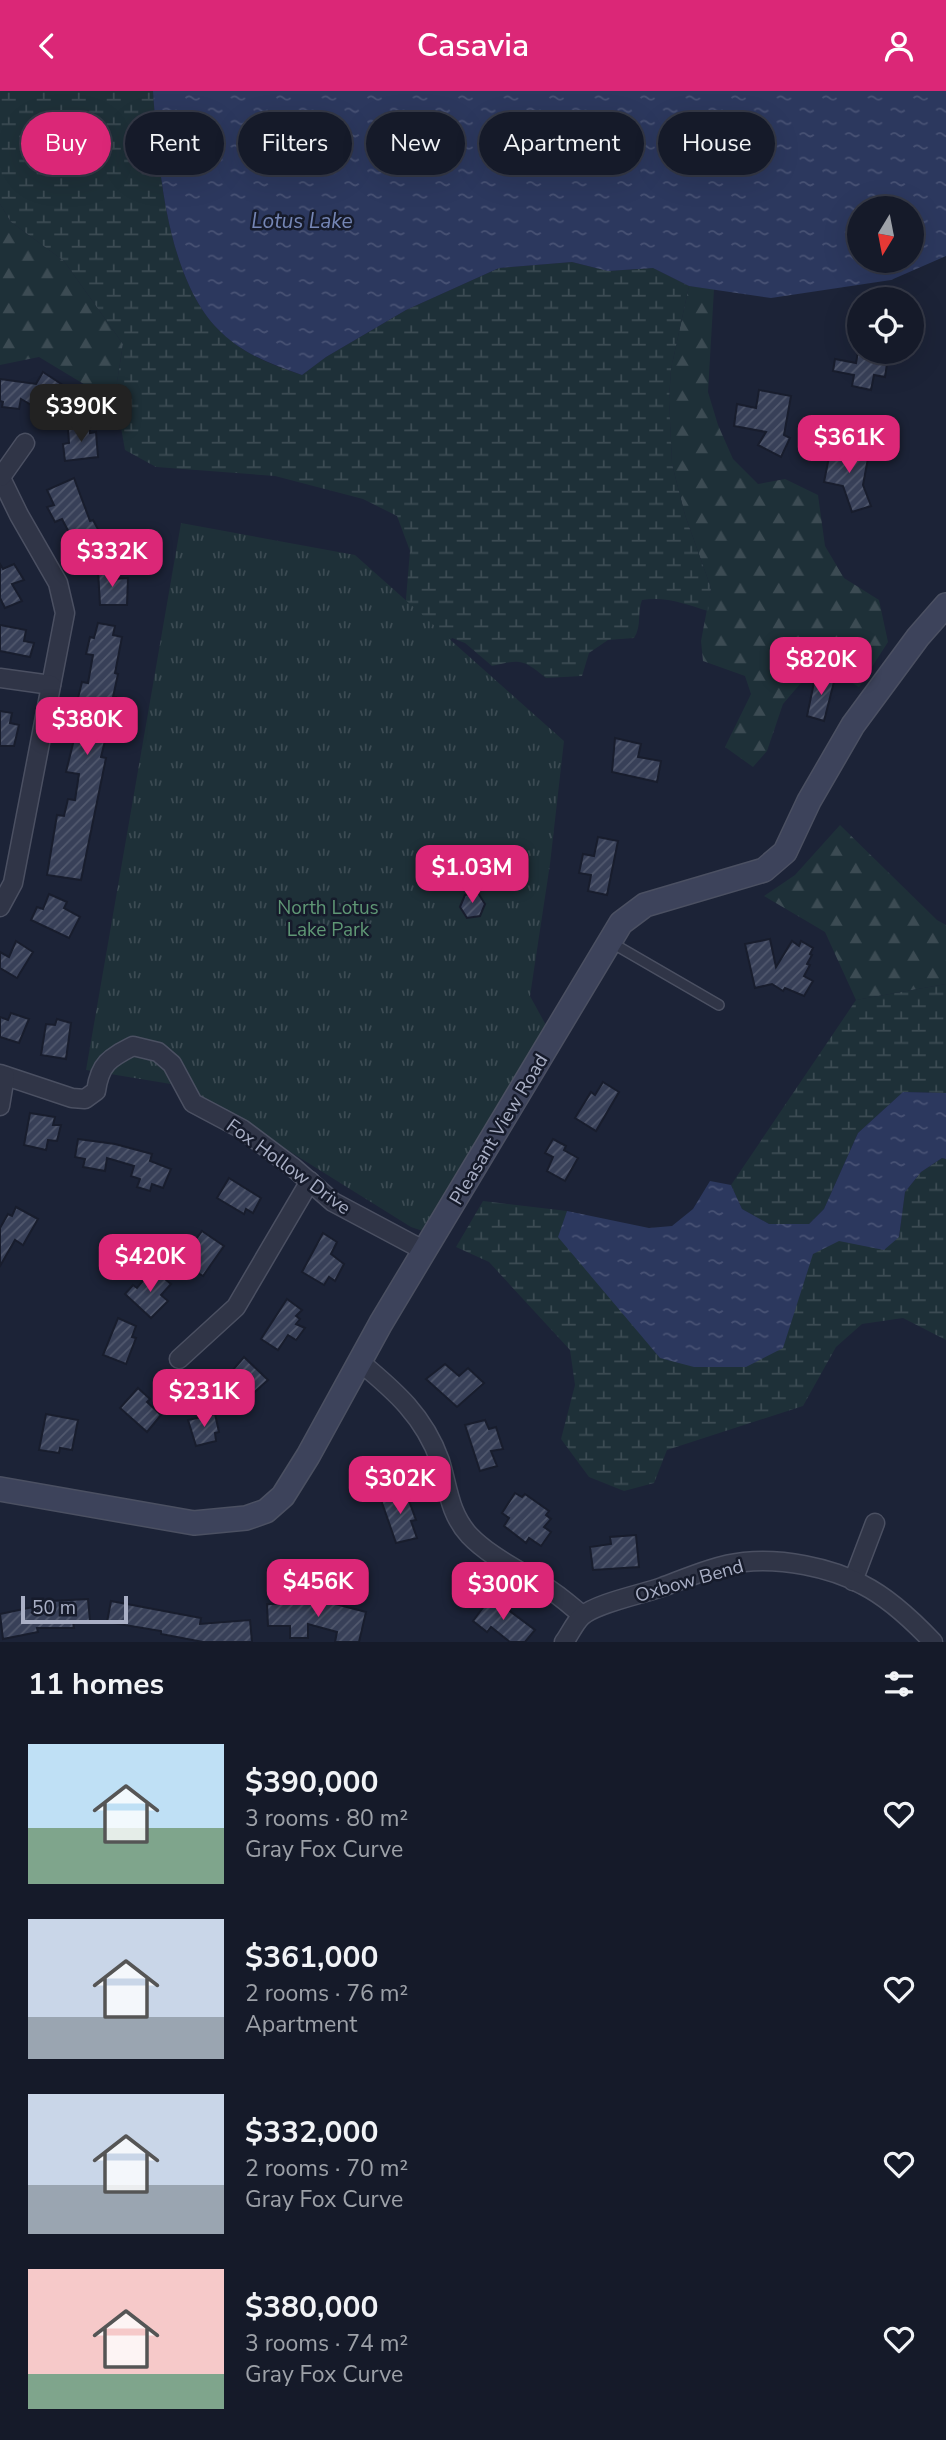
<!DOCTYPE html>
<meta charset="utf-8">
<style>
:root{--surface:#151a29;--page:#222735;--text:#f1f3f6;--muted:#9da1a8;--line:#343846;--accent:#db2777}
body{margin:0;font-family:"Nunito Sans",sans-serif;background:var(--page);color:var(--text);height:100vh;display:flex;flex-direction:column;font-size:26px;white-space:nowrap}
*{box-sizing:border-box;margin:0}
p{font-size:23px;color:var(--muted)}
.icon{flex:none;width:38px;height:38px;fill:none;stroke:currentColor;stroke-width:2;stroke-linecap:round;stroke-linejoin:round}
.map{position:relative;height:1551px;overflow:hidden}
.drawer{display:flex;flex-direction:column;background:var(--surface);flex:1}
.drawer>*{flex:none}
.guide{position:absolute;left:21px;top:21px;width:905px;height:63px;display:flex;gap:14px}
.needle{width:46px;rotate:190deg}
.tools{position:absolute;left:847px;top:105px;display:grid;gap:14px}
.tools a{display:grid;place-items:center;width:77px;height:77px;border-radius:50%;background:var(--surface);box-shadow:0 7px 28px #0002,0 0 0 2px var(--line);font-size:35px}
.scale{position:absolute;left:21px;bottom:18px;width:107px;box-sizing:border-box;padding-left:7px;border:4px solid #a9afc5;border-top:0;font-size:19px;line-height:24px;white-space:nowrap;color:#a9afc5;-webkit-text-stroke:5px #161b2b;paint-order:stroke}
.price{position:absolute;translate:-50% -60px;padding:0 16px;border-radius:14px;background:var(--accent);color:#fff;font-size:23px;line-height:46px;filter:drop-shadow(0 2px 4px #0008)}
.price::after{content:'';position:absolute;left:50%;top:42px;width:21px;height:16px;margin-left:-10px;background:inherit;clip-path:polygon(0 0,100% 0,50% 100%)}
.price.on{background:#222;color:#fff}
ul{padding:0;list-style:none}
li{display:flex;align-items:center;gap:21px;height:175px;padding:0 28px}
li span{display:grid;place-items:center;flex:none;width:196px;height:140px;border-radius:0px;color:#555}
li>.icon{margin-inline-start:auto}
span .icon{width:84px;height:84px;fill:#fffc;stroke-width:1}
li b{font-size:30px}
h2{display:flex;justify-content:space-between;align-items:center;height:84px;padding:0 28px;font-size:30px}
.tag{padding:0 24px;border-radius:32px;background:var(--surface);box-shadow:0 7px 28px #0002,0 0 0 2px var(--line);font-size:24px;line-height:63px}
.tag.on{background:var(--accent);color:#fff}
header{display:flex;justify-content:space-between;align-items:center;height:91px;padding:0 28px;background:var(--accent);color:#fff;font-size:32px;font-weight:600}
.map>svg:first-child{display:block}
</style>
<header><svg class="icon" aria-label="back" viewBox="0 0 24 24"><path d="M15 5l-7 7 7 7"/></svg>Casavia<svg class="icon" aria-label="person" viewBox="0 0 24 24"><circle cx="12" cy="8" r="4"/><path d="M4 21q1-7 8-7t8 7"/></svg></header>
<div class="map">
<svg width="946" height="1551" viewBox="0 0 946 1551">
<defs>
<pattern id="forest-firs" width="22" height="20" patternUnits="userSpaceOnUse" patternTransform="scale(1.75)"><rect width="22" height="20" fill="#1e3038"/><path d="M5 1l3.5 6h-7zM16 11l3.5 6h-7z" fill="#3c4b53"/></pattern>
<pattern id="wetland-marsh" width="20" height="14" patternUnits="userSpaceOnUse" patternTransform="scale(1.75)"><rect width="20" height="14" fill="#1e3038"/><path d="M1 5h8M5 5V1M11 12h8M15 12V8" fill="none" stroke="#3c4b53"/></pattern>
<pattern id="park-tufts" width="24" height="20" patternUnits="userSpaceOnUse" patternTransform="scale(1.75)"><rect width="24" height="20" fill="#1e3038"/><path d="M3 7l-1-3M5 7V3M7 7l1-3M15 17l-1-3M17 17v-4M19 17l1-3" fill="none" stroke="#3c4b53"/></pattern>
<pattern id="water-ripples" width="26" height="14" patternUnits="userSpaceOnUse" patternTransform="scale(1.75)"><rect width="26" height="14" fill="#2c385e"/><path d="M2 4q2-2 4 0t4 0M15 11q2-2 4 0t4 0" fill="none" stroke="#485274"/></pattern>
<pattern id="building-hatch" width="6" height="6" patternUnits="userSpaceOnUse" patternTransform="scale(1.75)"><rect width="6" height="6" fill="#384058"/><path d="M-1 1l2-2M0 6l6-6M5 7l2-2" fill="none" stroke="#52596e"/></pattern>
</defs>
<rect width="100%" height="100%" fill="#1c2337"/>
<g fill="url(#forest-firs)">
<path d="M0,113L11,131L64,170L123,253L115,304L97,301L39,266L0,274Z"/>
<path d="M689,195L714,198L708,301L718,334L733,368L758,393L785,388L818,404L825,455L844,487L879,509L888,551L859,596L818,572L783,613L767,660L753,676L725,656L751,603L745,585L703,570L701,550L711,497L685,424L672,373L669,309L671,278Z"/>
<path d="M840,734L937,829L946,834V893L856,909L825,841L764,805L795,784Z"/>
</g>
<g fill="url(#wetland-marsh)">
<path d="M0,0H153C158,72 166,191 222,242C245,264 272,274 302,284L326,266L406,219L499,177L572,171L608,180L653,177L689,195L671,278L669,309L672,373L685,424L711,497L708,520C686,513 665,505 642,509C637,522 642,535 634,547L608,549L589,562L582,585L546,587C523,568 521,568 492,575L465,552L452,547L443,558L401,567L410,460L397,425L363,408L275,385L156,376L125,359L115,304L123,253L64,170L11,131L0,113Z"/>
<path d="M946,893V1002L903,1001L858,1042L824,1118L809,1133H769L742,1118L731,1094L856,909Z"/>
<path d="M942,1067L946,1068V1249L903,1227L862,1233L836,1256L803,1315L667,1359L654,1392L624,1400L589,1386L561,1348L575,1294L570,1259L489,1171L456,1156L483,1110L567,1120L559,1147L783,1256L812,1163L839,1149L899,1146L905,1101L921,1081Z"/>
</g>
<path fill="url(#park-tufts)" d="M181,432L355,464L564,650L550,773L530,905L553,947L436,1128L423,1140L411,1136L223,1019L198,1009L189,996L86,979Z"/>
<g fill="url(#water-ripples)" fill-rule="evenodd">
<path d="M153,0H946V165L891,189L771,207L689,195L653,177L608,180L572,171L499,177L406,219L326,266L302,284C273,274 245,264 222,242C166,191 158,71 153,0ZM859,117H912V170H859Z"/>
<path d="M903,1001L946,1002V1068L942,1067L921,1081L905,1101L899,1146L884,1159L839,1150L813,1163L783,1257L746,1276H694L660,1267L558,1146L567,1120L649,1137L672,1135L693,1118L710,1090L731,1094L742,1118L769,1133H809L824,1118L858,1042Z"/>
</g>
<g fill="url(#building-hatch)" stroke="#181d2d" stroke-width="2">
<path d="M858,261H885L883,272L887,273L885,286L874,284L871,299L852,295L854,284L833,280L835,268L856,272Z"/>
<path d="M43,281L75,302L57,329L21,308L19,318L2,316L3,311L0,310V288L36,293Z"/>
<path d="M759,299L791,305L784,344L790,347L781,366L758,354L766,341L734,335L737,313L756,317Z"/>
<path d="M90,334V342L96,341L98,366L65,370L63,353L69,352L68,338Z"/>
<path d="M831,356L869,362L863,394L871,415L852,421L843,395L824,391Z"/>
<path d="M74,387L90,430L93,429L109,459L84,470L62,428L55,431L47,416L54,414L47,399Z"/>
<path d="M0,473L3,478L14,473L24,489L12,493L22,510L5,517L0,507Z"/>
<path d="M112,477L113,488L128,487L127,514H100L98,479Z"/>
<path d="M98,532L115,535L113,544L122,546L115,582L118,583L113,606H116L101,666L106,667L81,789L47,784L57,724L64,725L68,708L75,709L79,683L66,681L84,608L78,607L82,591L88,592L93,564L86,563L90,546L94,547Z"/>
<path d="M0,534L26,539L24,550L34,552L30,566L0,560Z"/>
<path d="M816,582L835,587L824,630L807,625Z"/>
<path d="M0,620L12,622L10,632L19,634L14,655H0Z"/>
<path d="M615,647L641,653L638,666L661,670L657,691L612,681Z"/>
<path d="M598,746L618,750L607,804L588,800L591,784L579,782L583,763L594,765Z"/>
<path d="M478,802L485,813L480,825L467,827L460,816L465,804Z"/>
<path d="M49,803L67,811L64,817L80,826L69,847L31,829L37,816L43,818Z"/>
<path d="M770,848L776,876L792,850L799,855L801,850L813,857L810,863L812,864L807,873L810,874L804,885L813,890L804,905L785,897L783,900L772,893L755,897L745,853Z"/>
<path d="M16,850L33,861L17,887L0,877V861L9,866Z"/>
<path d="M11,922L29,928L19,952L0,946V926L8,929Z"/>
<path d="M57,928L71,932L66,968L41,964L46,933L55,934Z"/>
<path d="M603,991L619,1001L596,1040L575,1027L591,1001L595,1004Z"/>
<path d="M30,1022L55,1026L53,1034H61L57,1050L48,1049L46,1059L24,1054Z"/>
<path d="M78,1048L115,1053L152,1063L150,1070L171,1078L163,1097L152,1093L150,1100L137,1096L140,1088L131,1085L134,1075L107,1067L105,1080L83,1076L85,1068L75,1066Z"/>
<path d="M553,1048L566,1055L564,1059L578,1067L565,1090L547,1080L553,1066L545,1062Z"/>
<path d="M229,1087L261,1107L253,1122L246,1118L244,1123L217,1107Z"/>
<path d="M16,1116L38,1128L23,1154L15,1149L0,1175V1137L8,1123L12,1125Z"/>
<path d="M202,1140L224,1155L203,1185L180,1171Z"/>
<path d="M323,1142L337,1151L331,1163L344,1173L335,1190L329,1186L324,1194L302,1181Z"/>
<path d="M153,1178L171,1193L161,1204L168,1210L151,1227L125,1203L133,1194L137,1197Z"/>
<path d="M287,1208L302,1219L296,1225L300,1228L296,1233L305,1237L296,1249L288,1244L278,1259L261,1248Z"/>
<path d="M118,1227L136,1235L132,1246L136,1247L126,1273L103,1264Z"/>
<path d="M244,1266L268,1289L238,1316L227,1304L241,1289L232,1280Z"/>
<path d="M445,1273L459,1285L468,1277L484,1292L457,1316L426,1288Z"/>
<path d="M138,1297L150,1308L147,1311L161,1324L147,1341L120,1317Z"/>
<path d="M46,1323L78,1329L72,1359L60,1357L59,1362L39,1359Z"/>
<path d="M215,1323L219,1341L215,1342L216,1350L196,1355L188,1329Z"/>
<path d="M485,1329L489,1338L496,1336L503,1358L491,1360L497,1375L480,1380L465,1334Z"/>
<path d="M405,1399L416,1429L411,1430L417,1447L396,1452L380,1406Z"/>
<path d="M515,1402L522,1406L525,1403L549,1420L546,1424L551,1428L544,1436L551,1441L541,1455L529,1447L526,1452L504,1435L509,1427L502,1422Z"/>
<path d="M636,1444L639,1476L593,1479L590,1456L611,1453L610,1446Z"/>
<path d="M491,1506L535,1539L525,1551H510L491,1536L487,1541L473,1530Z"/>
<path d="M88,1508L90,1530L73,1531L74,1537H37L38,1541L3,1548L0,1523L52,1512L51,1510Z"/>
<path d="M111,1510L201,1527L200,1533L250,1529L252,1551H203L161,1543V1540L107,1531Z"/>
<path d="M324,1510L366,1521L359,1551H335L337,1541L308,1533V1547H290V1535H268L267,1513L324,1512Z"/>
</g>
<g fill="none" stroke-linecap="round" stroke-linejoin="round">
<defs>
<path id="lane" d="M612,852L719,914"/>
<g id="street">
<path d="M0,385L19,424L58,492L65,522L13,792L0,816"/>
<path d="M1,386L25,352"/>
<path d="M0,587L51,594"/>
<path d="M0,983L72,1007L85,1008L96,1000C100,972 110,967 133,955L158,961L172,973L193,1012L242,1038L294,1077L333,1111L425,1160"/>
<path d="M0,1015L5,985"/>
<path d="M179,1268L236,1216L310,1090"/>
<path d="M360,1271C395,1300 424,1325 440,1370C448,1396 449,1422 469,1444C490,1466 519,1479 544,1495C558,1503 570,1514 582,1524"/>
<path d="M853,1490L875,1432"/>
<path d="M564,1551C570,1543 575,1531 582,1525C597,1512 643,1503 662,1496C689,1486 716,1474 744,1471C781,1467 830,1476 863,1494C887,1506 915,1532 933,1551"/>
</g>
<path id="secondary" d="M0,1398L194,1432L246,1427L266,1420L283,1405L308,1365L381,1232L621,832L645,814L764,779L785,761L809,710L853,634L918,546L946,514"/>
</defs>
<use href="#lane" stroke="#4b5062" stroke-width="12"/>
<use href="#street" stroke="#4b5062" stroke-width="21"/>
<use href="#secondary" stroke="#4b5062" stroke-width="26"/>
<use href="#lane" stroke="#303547" stroke-width="9"/>
<use href="#street" stroke="#303547" stroke-width="18"/>
<use href="#secondary" stroke="#3d435b" stroke-width="23"/>
</g>
<g text-anchor="middle" stroke-width="5" stroke-linejoin="round" paint-order="stroke">
<g font-size="19" fill="#5f9775" stroke="#161b2b">
<text x="328" y="823">North Lotus<tspan x="328" dy="22">Lake Park</tspan></text>
</g>
<g font-size="19" fill="#a9afc5" stroke="#161b2b">
<text transform="translate(498 1038) rotate(-59)" y="7">Pleasant View Road</text>
<text transform="translate(289 1075) rotate(36)" y="7">Fox Hollow Drive</text>
<text transform="translate(689 1489) rotate(-16)" y="7">Oxbow Bend</text>
</g>
<g font-size="21" font-style="italic" fill="#7586b5" stroke="#161b2b">
<text x="302" y="137">Lotus Lake</text>
</g>
</g>
</svg>
<div class="tools">
<a><svg class="needle" viewBox="-14 -14 28 28"><path d="M0-13l5 13h-10z" fill="#e53935"/><path d="M0 13l5-13h-10z" fill="#9da1a8"/></svg></a>
<a><svg class="icon" aria-label="locate" viewBox="0 0 24 24"><circle cx="12" cy="12" r="6"/><path d="M12 2v4M12 18v4M2 12h4M18 12h4"/></svg></a>
</div>
<div class="scale">50 m</div>
<b class="price on" style="left:81px;top:353px">$390K</b>
<b class="price" style="left:849px;top:384px">$361K</b>
<b class="price" style="left:112px;top:498px">$332K</b>
<b class="price" style="left:821px;top:606px">$820K</b>
<b class="price" style="left:87px;top:666px">$380K</b>
<b class="price" style="left:472px;top:814px">$1.03M</b>
<b class="price" style="left:150px;top:1203px">$420K</b>
<b class="price" style="left:204px;top:1338px">$231K</b>
<b class="price" style="left:400px;top:1425px">$302K</b>
<b class="price" style="left:318px;top:1528px">$456K</b>
<b class="price" style="left:503px;top:1531px">$300K</b>
<div class="guide">
<a class="tag on">Buy</a>
<a class="tag">Rent</a>
<a class="tag">Filters</a>
<a class="tag">New</a>
<a class="tag">Apartment</a>
<a class="tag">House</a>
</div>
</div>
<section class="drawer">
<h2>11 homes<svg class="icon" aria-label="filters" viewBox="0 0 24 24"><path d="M4 7h16M4 17h16"/><circle cx="9" cy="7" r="2"/><circle cx="15" cy="17" r="2"/></svg></h2>
<ul>
<li><span style="background:linear-gradient(#bfe0f5 60%,#7fa58c 0)"><svg class="icon" aria-label="home" viewBox="0 0 24 24"><path d="M3 11l9-7 9 7M6 9v11h12V9"/></svg></span><div><b>$390,000</b><p>3 rooms · 80 m²</p><p>Gray Fox Curve</p></div><svg class="icon" aria-label="heart" viewBox="0 0 24 24"><path d="M12 20l-8-8c-3-5 5-10 8-4 3-6 11-1 8 4z"/></svg></li>
<li><span style="background:linear-gradient(#c9d6e8 70%,#9aa5b1 0)"><svg class="icon" aria-label="home" viewBox="0 0 24 24"><path d="M3 11l9-7 9 7M6 9v11h12V9"/></svg></span><div><b>$361,000</b><p>2 rooms · 76 m²</p><p>Apartment</p></div><svg class="icon" aria-label="heart" viewBox="0 0 24 24"><path d="M12 20l-8-8c-3-5 5-10 8-4 3-6 11-1 8 4z"/></svg></li>
<li><span style="background:linear-gradient(#c9d6e8 65%,#9aa5b1 0)"><svg class="icon" aria-label="home" viewBox="0 0 24 24"><path d="M3 11l9-7 9 7M6 9v11h12V9"/></svg></span><div><b>$332,000</b><p>2 rooms · 70 m²</p><p>Gray Fox Curve</p></div><svg class="icon" aria-label="heart" viewBox="0 0 24 24"><path d="M12 20l-8-8c-3-5 5-10 8-4 3-6 11-1 8 4z"/></svg></li>
<li><span style="background:linear-gradient(#f6c9c9 75%,#7fa58c 0)"><svg class="icon" aria-label="home" viewBox="0 0 24 24"><path d="M3 11l9-7 9 7M6 9v11h12V9"/></svg></span><div><b>$380,000</b><p>3 rooms · 74 m²</p><p>Gray Fox Curve</p></div><svg class="icon" aria-label="heart" viewBox="0 0 24 24"><path d="M12 20l-8-8c-3-5 5-10 8-4 3-6 11-1 8 4z"/></svg></li>
</ul>
</section>
